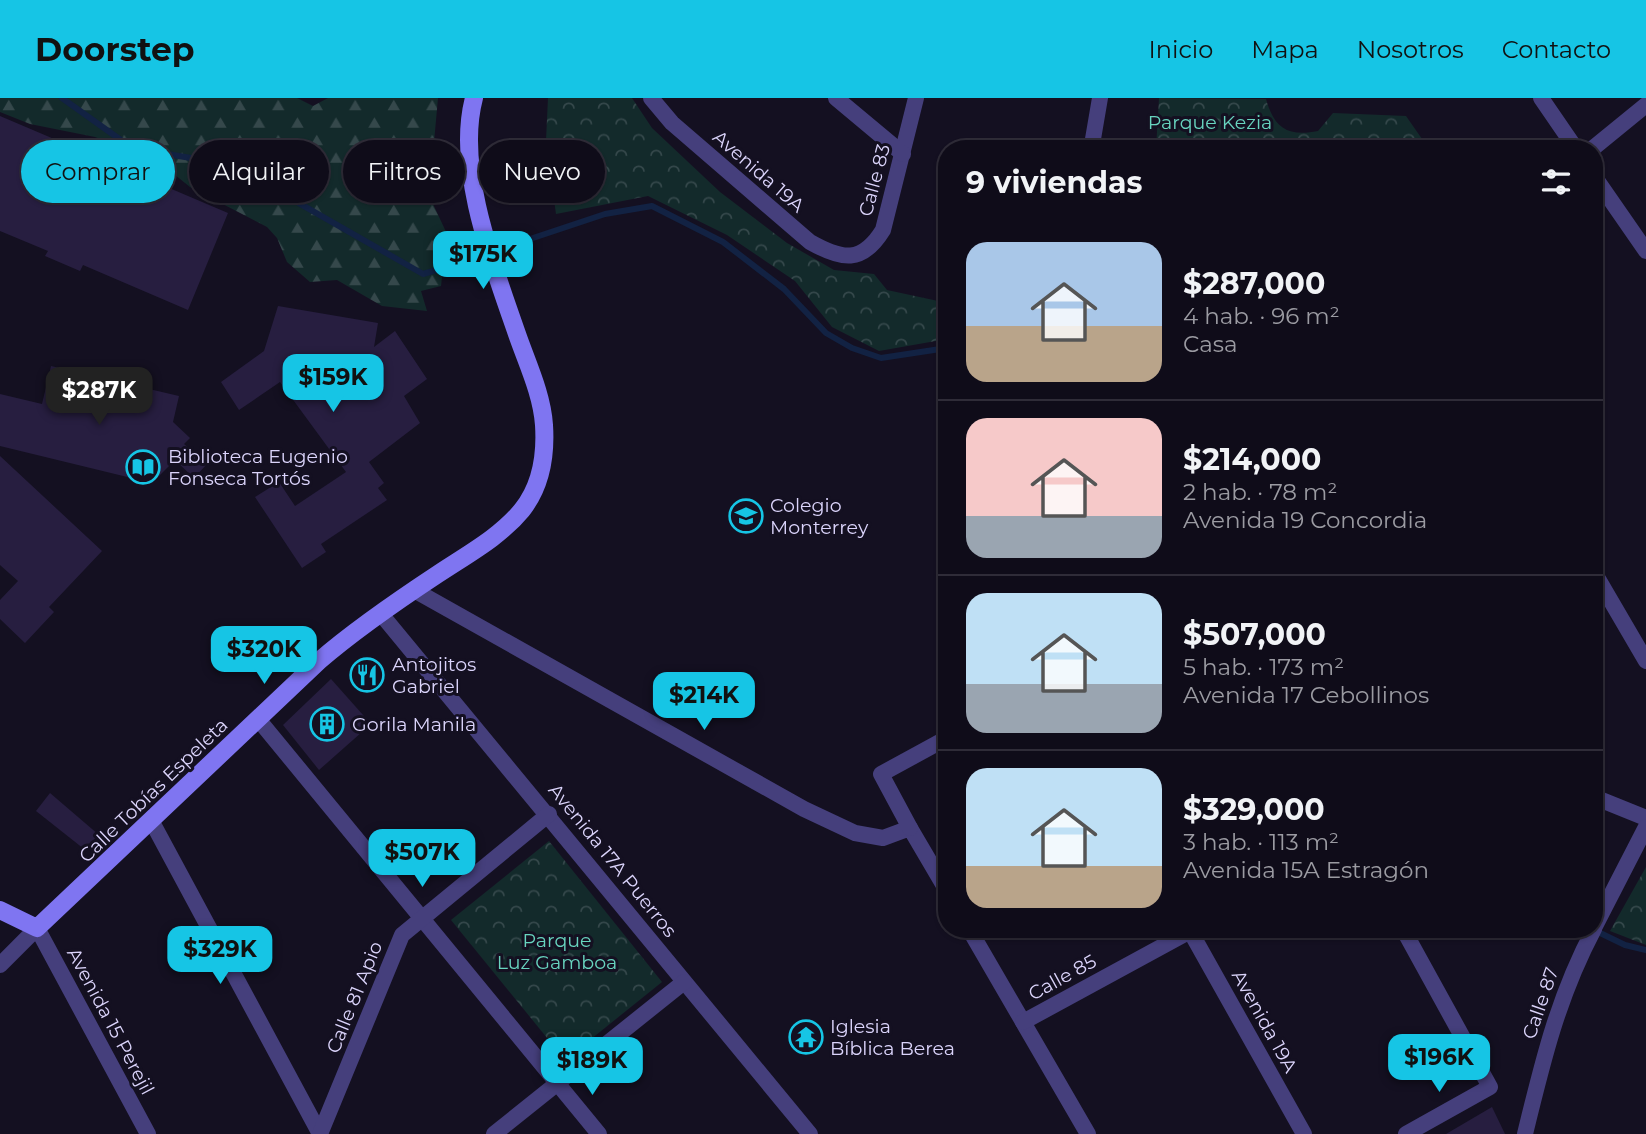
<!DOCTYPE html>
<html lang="es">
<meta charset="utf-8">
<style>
:root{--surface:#0f0c19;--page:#181522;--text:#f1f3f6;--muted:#9b9ba2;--line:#2f2c38;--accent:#16c5e5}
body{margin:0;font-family:Montserrat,sans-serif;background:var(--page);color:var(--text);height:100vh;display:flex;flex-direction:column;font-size:26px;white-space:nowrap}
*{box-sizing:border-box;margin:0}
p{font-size:23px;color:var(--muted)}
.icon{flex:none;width:38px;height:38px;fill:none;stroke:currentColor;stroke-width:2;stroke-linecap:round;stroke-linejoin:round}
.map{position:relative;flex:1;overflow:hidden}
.details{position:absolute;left:938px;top:42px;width:665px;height:798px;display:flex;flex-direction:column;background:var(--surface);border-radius:28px;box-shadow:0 2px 5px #0004,0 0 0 2px var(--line)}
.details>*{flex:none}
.banner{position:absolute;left:21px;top:42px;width:665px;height:63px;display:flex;gap:14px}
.price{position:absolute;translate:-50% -60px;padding:0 16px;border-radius:14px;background:var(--accent);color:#111;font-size:23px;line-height:46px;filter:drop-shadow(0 2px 4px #0008)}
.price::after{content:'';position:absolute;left:50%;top:42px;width:21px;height:16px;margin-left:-10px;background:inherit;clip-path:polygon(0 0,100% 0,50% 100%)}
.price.current{background:#222;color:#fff}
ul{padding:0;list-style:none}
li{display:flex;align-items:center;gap:21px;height:175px;padding:0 28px}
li+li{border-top:2px solid var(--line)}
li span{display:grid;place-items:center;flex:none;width:196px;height:140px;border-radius:21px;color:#555}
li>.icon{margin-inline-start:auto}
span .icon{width:84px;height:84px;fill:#fffc;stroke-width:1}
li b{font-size:30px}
h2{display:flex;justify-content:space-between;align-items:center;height:84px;padding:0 28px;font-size:30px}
.chip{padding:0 24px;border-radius:32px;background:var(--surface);box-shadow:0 2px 5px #0004,0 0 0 2px var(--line);font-size:24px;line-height:63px}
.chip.current{background:var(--accent);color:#111}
header{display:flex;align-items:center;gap:42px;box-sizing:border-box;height:98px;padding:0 35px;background:var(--accent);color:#111}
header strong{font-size:33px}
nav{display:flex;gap:38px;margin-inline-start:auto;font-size:24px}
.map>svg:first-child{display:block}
</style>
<header>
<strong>Doorstep</strong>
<nav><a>Inicio</a><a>Mapa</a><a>Nosotros</a><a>Contacto</a></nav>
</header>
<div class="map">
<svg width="1646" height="1036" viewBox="0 0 1646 1036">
<defs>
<pattern id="forest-firs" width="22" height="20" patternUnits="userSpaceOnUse" patternTransform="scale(1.75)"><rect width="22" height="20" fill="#132a2b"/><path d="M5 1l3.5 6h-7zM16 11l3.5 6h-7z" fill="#35484b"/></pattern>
<pattern id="park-crowns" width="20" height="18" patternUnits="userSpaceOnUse" patternTransform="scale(1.75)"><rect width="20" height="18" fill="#132a2b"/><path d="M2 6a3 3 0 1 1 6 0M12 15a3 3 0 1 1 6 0" fill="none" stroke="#35484b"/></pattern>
</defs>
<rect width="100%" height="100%" fill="#141021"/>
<path fill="url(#forest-firs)" d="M0,0H297L313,8L328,0H438L431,77L433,106L447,136L441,188L421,193L427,213L382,208L337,182L310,184L287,164L277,140L267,129L190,89L159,64L95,39L30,26L0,14Z"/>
<g fill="url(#park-crowns)">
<path d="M548,0H632L652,30L720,94L787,145L834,172L874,176L887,192L938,203L947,171V241L879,253L832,229L795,183L727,137L648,98L556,116L546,43Z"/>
<path d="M1159,0L1266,1C1274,30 1288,39 1318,33L1333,15L1406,18L1429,51H1156Z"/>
<path d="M549,743L662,884L565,962L451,822Z"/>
<path d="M1646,769V847L1610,833Z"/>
</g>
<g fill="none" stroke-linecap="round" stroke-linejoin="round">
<g stroke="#122243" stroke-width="6">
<path d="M62,0L132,50L232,67L423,176L474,161"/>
<path d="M518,145L605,116L652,108L723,144L784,191L826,235L852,250L881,260L947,250"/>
<path d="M1596,833L1625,847L1646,852"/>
</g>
</g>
<g fill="#271e40">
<path d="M0,18L228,115L188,212L83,167L80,173L45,158L48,153L0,133Z"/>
<path d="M278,208L378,225L374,249L395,233L427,281L404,298L420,325L369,364L384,385L378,390L387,402L321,446L326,454L302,470L255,399L279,384L295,408L346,374L280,284L239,312L221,284L264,253Z"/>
<path d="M51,268L179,298L173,324L190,340L184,346L207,366L194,380L175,362L152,385L0,348V296L42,306Z"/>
<path d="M0,358L102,453L49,509L54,514L25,545L0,521V502L18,483L0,467Z"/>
<path d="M331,581L371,626L319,672L283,627Z"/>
<path d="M50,695L99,737L84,751L36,713Z"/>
<path d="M1492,1009L1505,1036H1446Z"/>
</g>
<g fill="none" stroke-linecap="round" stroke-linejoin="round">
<g stroke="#453f7c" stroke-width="16">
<path d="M651,0L672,25L810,144C842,162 862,166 883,132L916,0"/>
<path d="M836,0L903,56"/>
<path d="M1541,0L1576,51"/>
<path d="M1093,41L1100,0"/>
<path d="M1592,51L1646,7"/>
<path d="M1594,78L1646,153"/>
<path d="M1594,474L1646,563"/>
<path d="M414,492L804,711L855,735L883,740L910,730L947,793"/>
<path d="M381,516L810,1036"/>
<path d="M258,621L599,1036"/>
<path d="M1594,699L1646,720"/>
<path d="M152,724L320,1036"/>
<path d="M910,730L881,676L947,640"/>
<path d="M1594,830L1646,729"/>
<path d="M969,831L1088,1036"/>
<path d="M1189,831L1304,1036"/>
<path d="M1403,831L1490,989L1406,1036"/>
<path d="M0,867L37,830L148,1036"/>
<path d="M1023,924L1194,831"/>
<path d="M320,1036L402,837L549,716"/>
<path d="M494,1036L684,884"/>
<path d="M1525,1036C1543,962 1558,899 1594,831"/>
</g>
<path stroke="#7f75f1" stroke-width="18" d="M0,812L37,830L319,563C356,531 397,503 438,476C468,456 500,439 522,412C541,388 546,358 544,327C542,296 527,265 517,236C494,169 455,71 474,0"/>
</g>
<defs>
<symbol id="library-ring" viewBox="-11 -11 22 22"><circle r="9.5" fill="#141021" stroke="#16c5e5" stroke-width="1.5"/><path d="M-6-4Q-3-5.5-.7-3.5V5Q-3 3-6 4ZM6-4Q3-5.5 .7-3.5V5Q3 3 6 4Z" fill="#16c5e5"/></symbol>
<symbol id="school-ring" viewBox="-11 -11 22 22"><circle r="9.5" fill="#141021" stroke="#16c5e5" stroke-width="1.5"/><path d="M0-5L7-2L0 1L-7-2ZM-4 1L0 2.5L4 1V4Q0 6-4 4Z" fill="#16c5e5"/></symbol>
<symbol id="restaurant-ring" viewBox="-11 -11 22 22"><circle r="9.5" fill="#141021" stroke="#16c5e5" stroke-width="1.5"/><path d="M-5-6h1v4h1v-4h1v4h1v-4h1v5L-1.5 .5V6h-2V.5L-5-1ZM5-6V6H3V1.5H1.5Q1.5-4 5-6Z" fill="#16c5e5"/></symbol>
<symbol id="building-ring" viewBox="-11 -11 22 22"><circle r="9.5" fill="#141021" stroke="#16c5e5" stroke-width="1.5"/><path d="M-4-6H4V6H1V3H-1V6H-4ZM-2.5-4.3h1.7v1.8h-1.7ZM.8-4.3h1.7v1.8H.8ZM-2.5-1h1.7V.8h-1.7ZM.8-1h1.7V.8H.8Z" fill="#16c5e5"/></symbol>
<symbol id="temple-ring" viewBox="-11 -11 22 22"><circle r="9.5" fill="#141021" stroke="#16c5e5" stroke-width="1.5"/><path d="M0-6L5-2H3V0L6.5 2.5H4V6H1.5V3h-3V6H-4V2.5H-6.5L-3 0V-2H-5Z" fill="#16c5e5"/></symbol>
</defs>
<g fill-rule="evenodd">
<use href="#library-ring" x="124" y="350" width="38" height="38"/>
<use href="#school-ring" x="727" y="399" width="38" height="38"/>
<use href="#restaurant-ring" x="348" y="558" width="38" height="38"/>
<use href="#building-ring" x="308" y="607" width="38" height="38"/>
<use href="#temple-ring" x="787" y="920" width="38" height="38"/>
</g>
<g text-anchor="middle" stroke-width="6" stroke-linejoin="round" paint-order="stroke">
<g font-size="19" fill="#68d4bf" stroke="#141021">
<text x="1210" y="31">Parque Kezia</text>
<text x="557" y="849">Parque<tspan x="557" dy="22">Luz Gamboa</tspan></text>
</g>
<g font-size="19" fill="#dbd4fb" stroke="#141021">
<text transform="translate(759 73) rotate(41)" y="7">Avenida 19A</text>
<text transform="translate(874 82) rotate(-75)" y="7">Calle 83</text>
<text transform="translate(153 692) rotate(-44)" y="7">Calle Tobías Espeleta</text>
<text transform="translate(613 762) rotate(51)" y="7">Avenida 17A Puerros</text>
<text transform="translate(1062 879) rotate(-29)" y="7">Calle 85</text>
<text transform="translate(354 899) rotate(-68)" y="7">Calle 81 Apio</text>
<text transform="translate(1540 905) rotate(-71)" y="7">Calle 87</text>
<text transform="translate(111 923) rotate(62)" y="7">Avenida 15 Perejil</text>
<text transform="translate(1265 923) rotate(61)" y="7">Avenida 19A</text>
</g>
<g font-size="19" fill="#dbd4fb" stroke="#141021" text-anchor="start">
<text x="168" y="365">Biblioteca Eugenio<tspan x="168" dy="22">Fonseca Tortós</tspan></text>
<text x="770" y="414">Colegio<tspan x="770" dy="22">Monterrey</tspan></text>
<text x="392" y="573">Antojitos<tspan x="392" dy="22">Gabriel</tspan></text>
<text x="352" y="633">Gorila Manila</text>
<text x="830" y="935">Iglesia<tspan x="830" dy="22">Bíblica Berea</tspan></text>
</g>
</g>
</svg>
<b class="price" style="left:483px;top:193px">$175K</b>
<b class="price" style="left:333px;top:316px">$159K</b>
<b class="price current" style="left:99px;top:329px">$287K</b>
<b class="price" style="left:264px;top:588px">$320K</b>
<b class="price" style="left:704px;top:634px">$214K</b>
<b class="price" style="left:422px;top:791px">$507K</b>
<b class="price" style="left:220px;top:888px">$329K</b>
<b class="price" style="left:1439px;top:996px">$196K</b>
<b class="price" style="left:592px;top:999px">$189K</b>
<div class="banner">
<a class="chip current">Comprar</a>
<a class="chip">Alquilar</a>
<a class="chip">Filtros</a>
<a class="chip">Nuevo</a>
</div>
<section class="details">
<h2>9 viviendas<svg class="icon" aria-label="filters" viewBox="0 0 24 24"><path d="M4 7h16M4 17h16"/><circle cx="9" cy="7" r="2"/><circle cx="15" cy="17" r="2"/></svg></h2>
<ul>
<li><span style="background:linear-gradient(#a9c7e8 60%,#b9a48a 0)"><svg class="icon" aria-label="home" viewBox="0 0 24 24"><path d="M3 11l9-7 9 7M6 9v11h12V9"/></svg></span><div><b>$287,000</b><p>4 hab. · 96 m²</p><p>Casa</p></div></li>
<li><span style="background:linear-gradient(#f6c9c9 70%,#9aa5b1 0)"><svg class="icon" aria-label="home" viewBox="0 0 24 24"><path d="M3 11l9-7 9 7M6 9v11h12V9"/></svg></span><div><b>$214,000</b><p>2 hab. · 78 m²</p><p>Avenida 19 Concordia</p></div></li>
<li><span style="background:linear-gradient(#bfe0f5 65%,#9aa5b1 0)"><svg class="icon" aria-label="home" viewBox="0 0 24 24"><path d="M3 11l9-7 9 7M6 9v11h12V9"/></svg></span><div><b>$507,000</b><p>5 hab. · 173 m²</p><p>Avenida 17 Cebollinos</p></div></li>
<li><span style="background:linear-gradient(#bfe0f5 70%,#b9a48a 0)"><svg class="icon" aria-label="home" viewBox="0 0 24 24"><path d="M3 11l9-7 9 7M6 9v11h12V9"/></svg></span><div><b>$329,000</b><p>3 hab. · 113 m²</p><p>Avenida 15A Estragón</p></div></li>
</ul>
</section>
</div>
